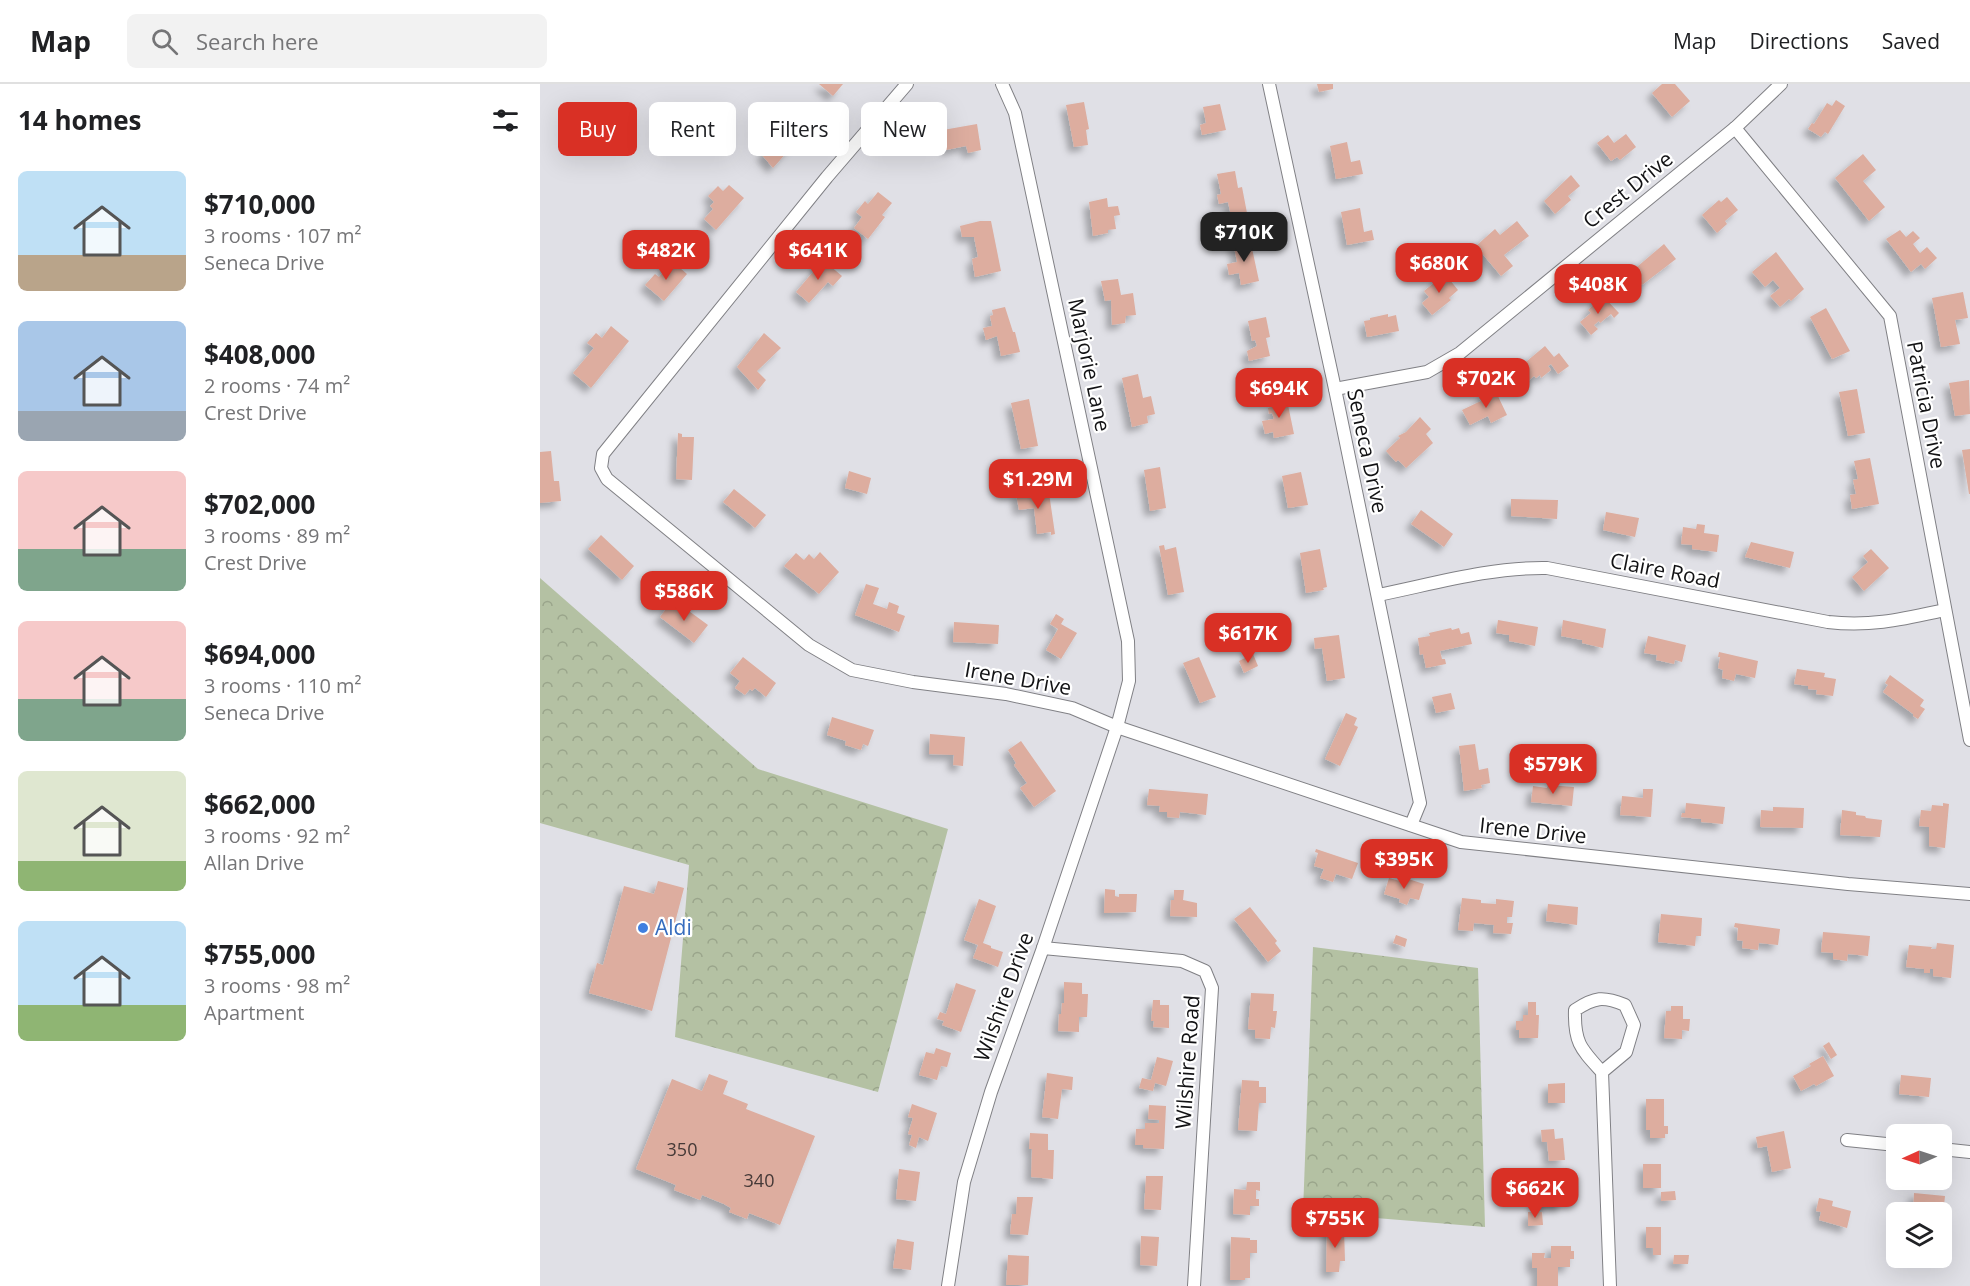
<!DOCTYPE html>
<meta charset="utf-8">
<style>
:root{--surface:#fff;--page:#f2f2f2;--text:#202124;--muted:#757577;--line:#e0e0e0;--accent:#d93025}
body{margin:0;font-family:"Open Sans",sans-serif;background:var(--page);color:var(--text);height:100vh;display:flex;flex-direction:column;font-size:22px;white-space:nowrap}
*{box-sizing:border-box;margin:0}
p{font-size:20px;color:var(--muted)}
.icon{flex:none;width:33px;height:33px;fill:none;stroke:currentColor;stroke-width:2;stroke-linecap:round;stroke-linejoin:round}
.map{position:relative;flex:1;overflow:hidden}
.panel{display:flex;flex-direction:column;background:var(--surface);width:540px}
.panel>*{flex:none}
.top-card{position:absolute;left:18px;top:18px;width:570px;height:54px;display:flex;gap:12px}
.needle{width:39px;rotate:267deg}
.fabs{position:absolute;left:1346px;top:1040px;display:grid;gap:12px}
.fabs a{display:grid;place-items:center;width:66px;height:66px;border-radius:9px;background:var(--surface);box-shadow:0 6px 24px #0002;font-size:30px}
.price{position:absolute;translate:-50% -51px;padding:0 14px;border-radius:12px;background:var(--accent);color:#fff;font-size:20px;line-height:39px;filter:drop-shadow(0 2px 3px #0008)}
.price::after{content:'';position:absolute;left:50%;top:36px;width:18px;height:14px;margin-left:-9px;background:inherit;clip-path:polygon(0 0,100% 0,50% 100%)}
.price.current{background:#222;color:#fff}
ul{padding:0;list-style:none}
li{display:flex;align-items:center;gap:18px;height:150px;padding:0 18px}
li span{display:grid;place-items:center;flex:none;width:168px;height:120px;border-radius:9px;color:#555}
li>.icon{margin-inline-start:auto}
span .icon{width:72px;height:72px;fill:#fffc;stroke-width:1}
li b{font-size:26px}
h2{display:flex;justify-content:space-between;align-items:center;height:72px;padding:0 18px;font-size:26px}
.pill{padding:0 21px;border-radius:9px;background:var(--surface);box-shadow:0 6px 24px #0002;font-size:21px;line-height:54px}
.pill.current{background:var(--accent);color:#fff}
header{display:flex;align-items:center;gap:36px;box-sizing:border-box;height:84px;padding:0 30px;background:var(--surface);border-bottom:2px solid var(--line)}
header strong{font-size:28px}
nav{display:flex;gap:33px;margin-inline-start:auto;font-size:21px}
.search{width:420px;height:54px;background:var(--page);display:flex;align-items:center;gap:15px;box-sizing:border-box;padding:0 21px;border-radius:9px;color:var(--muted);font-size:22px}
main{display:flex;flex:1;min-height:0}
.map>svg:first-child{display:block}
</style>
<header>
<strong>Map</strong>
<div class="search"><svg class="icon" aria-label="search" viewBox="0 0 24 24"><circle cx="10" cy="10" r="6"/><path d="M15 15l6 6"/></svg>Search here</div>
<nav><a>Map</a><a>Directions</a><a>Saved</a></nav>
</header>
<main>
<section class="panel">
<h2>14 homes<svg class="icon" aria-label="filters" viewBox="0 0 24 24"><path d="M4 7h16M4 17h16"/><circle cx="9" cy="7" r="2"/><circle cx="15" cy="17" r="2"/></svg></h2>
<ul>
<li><span style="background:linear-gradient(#bfe0f5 70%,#b9a48a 0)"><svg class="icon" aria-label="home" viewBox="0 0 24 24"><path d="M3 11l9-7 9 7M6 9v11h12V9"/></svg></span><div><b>$710,000</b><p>3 rooms · 107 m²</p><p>Seneca Drive</p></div></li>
<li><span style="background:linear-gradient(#a9c7e8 75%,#9aa5b1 0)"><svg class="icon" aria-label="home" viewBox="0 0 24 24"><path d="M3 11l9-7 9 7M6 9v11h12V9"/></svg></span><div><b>$408,000</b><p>2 rooms · 74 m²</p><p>Crest Drive</p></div></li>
<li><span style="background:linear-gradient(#f6c9c9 65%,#7fa58c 0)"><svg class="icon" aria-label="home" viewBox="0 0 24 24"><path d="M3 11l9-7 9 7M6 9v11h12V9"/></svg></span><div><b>$702,000</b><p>3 rooms · 89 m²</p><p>Crest Drive</p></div></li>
<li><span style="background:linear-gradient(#f6c9c9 65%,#7fa58c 0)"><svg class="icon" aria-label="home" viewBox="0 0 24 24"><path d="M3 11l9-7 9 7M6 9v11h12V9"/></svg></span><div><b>$694,000</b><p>3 rooms · 110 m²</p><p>Seneca Drive</p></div></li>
<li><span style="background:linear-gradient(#dfe7d0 75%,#8fb573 0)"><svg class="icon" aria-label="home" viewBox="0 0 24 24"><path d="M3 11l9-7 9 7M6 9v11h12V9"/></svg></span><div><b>$662,000</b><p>3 rooms · 92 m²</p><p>Allan Drive</p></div></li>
<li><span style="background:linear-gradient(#bfe0f5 70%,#8fb573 0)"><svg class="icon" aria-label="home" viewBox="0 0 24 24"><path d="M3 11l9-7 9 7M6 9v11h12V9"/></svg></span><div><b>$755,000</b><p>3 rooms · 98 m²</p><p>Apartment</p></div></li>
</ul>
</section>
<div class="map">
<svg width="1430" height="1202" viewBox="0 0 1430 1202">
<defs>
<pattern id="forest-crowns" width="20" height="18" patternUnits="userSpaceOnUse" patternTransform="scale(1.5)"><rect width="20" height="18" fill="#b4c1a3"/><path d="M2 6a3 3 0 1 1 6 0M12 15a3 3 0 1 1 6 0" fill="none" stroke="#9aa58b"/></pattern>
<filter id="shadow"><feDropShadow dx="-5.5" dy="5.5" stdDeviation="3" flood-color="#0004"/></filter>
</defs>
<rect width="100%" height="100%" fill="#e0e0e6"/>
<g fill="url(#forest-crowns)">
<path d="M0,494L218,685L408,745L338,1008L135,953L149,781L0,739Z"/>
<path d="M773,863L938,884L945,1143L763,1128Z"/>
</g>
<g fill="#ddad9f" filter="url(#shadow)">
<path d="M279,0H303L293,12Z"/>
<path d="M777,0H793V5L779,8Z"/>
<path d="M1122,0H1135L1150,17L1132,33L1112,9Z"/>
<path d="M1296,16L1305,22L1288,50L1285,48L1281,53L1268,45L1272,39L1274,40L1287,19L1292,22Z"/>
<path d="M544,18L549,45L546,46L548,61L534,63L526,21Z"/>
<path d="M680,20L686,46L662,51L660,41L666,39L663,23Z"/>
<path d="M251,38L264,49L233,84L222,71L229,63L222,57L230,48L237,54Z"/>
<path d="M437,40L441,66L428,69L426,62L406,66L403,46Z"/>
<path d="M1086,50L1096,63L1080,76L1077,73L1071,77L1057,59L1068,51L1074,59Z"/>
<path d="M807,58L811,78L820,76L823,90L796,95L790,62Z"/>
<path d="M1323,70L1336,86L1323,97L1345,123L1329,137L1295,94Z"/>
<path d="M695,87L698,104L702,103L707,129L691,132L688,118L679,120L677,111L681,110L677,90Z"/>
<path d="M1031,91L1040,102L1028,112L1031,116L1015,130L1004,117Z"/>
<path d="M189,101L204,114L176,146L164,135L173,125L170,122L174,118L168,112L178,102L183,107Z"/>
<path d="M338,108L352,119L342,131L345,133L328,155L314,144L322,133L316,128L325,117L328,120Z"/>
<path d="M1187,113L1198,126L1185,137L1187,140L1177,149L1162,131L1179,116L1181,118Z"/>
<path d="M567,114L568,123L578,122L580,131L574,132L576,145L568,146V149L553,152L549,118Z"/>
<path d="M820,124L824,148L832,146L834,156L807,161L801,128Z"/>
<path d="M440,137H451L461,187L435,193L432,175L438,173L434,153H422L420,142Z"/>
<path d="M977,137L989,152L964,171L973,182L961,192L936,162L955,145L960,151Z"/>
<path d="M1360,146L1366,153L1373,147L1380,154L1373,160L1380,169L1387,163L1397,174L1385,185L1381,180L1371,188L1346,155Z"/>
<path d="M710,155L719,197L701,201L699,189L689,191L687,180L697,178L693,158Z"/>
<path d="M1124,160L1136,175L1102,201L1091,188Z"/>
<path d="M1236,168L1264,205L1251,217L1249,215L1240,223L1230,212L1240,204L1233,196L1225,203L1212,188Z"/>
<path d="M283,176L302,192L293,202L288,198L269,219L256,208Z"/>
<path d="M132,177L147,190L124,217L105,201L115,190L119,193Z"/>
<path d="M905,190L918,206L909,214L911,216L892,231L882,219L889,213L884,207Z"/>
<path d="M578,195L581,211L593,209L596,231L586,232L585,239L572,241L571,216L565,217L561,197Z"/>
<path d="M1423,208L1428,234L1415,236L1420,260L1401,263L1392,214Z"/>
<path d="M1063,212L1079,229L1074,234L1071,230L1060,239L1059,237L1054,241L1058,245L1051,251L1040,238L1051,229L1048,226Z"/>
<path d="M465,223L473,248H475L480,268L461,272L457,252L446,256L443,244L452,242L450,232L453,231L452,226Z"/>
<path d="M1286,224L1310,267L1292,275L1270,233Z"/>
<path d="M848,230V233L856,231L859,247L827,253L824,237L830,236V234Z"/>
<path d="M726,233L730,253L726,254L730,272L709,277L707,267L717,262L715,256L712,257L708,237Z"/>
<path d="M71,242L89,257L51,304L33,289L54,264L47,259L56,249L62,254Z"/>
<path d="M224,249L241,264L217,287L226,296L218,306L197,283Z"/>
<path d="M1005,262L1014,273L1019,269L1029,282L1018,290L1011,280L1008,282L1011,286L1001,294L1000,291L996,294L994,292L987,298L980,289L978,290L975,287Z"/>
<path d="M598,290L603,314L611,312L615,330L607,332L608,339L592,343L582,294Z"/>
<path d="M1429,296L1430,330L1415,332L1409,299Z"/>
<path d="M1317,305L1325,349L1308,352L1299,308Z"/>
<path d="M955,306L967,331L951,339L948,332L930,341L922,326L941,317L939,314Z"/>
<path d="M746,311L754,350L734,354L733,348L725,350L722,337L734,335L732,329L729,330L728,324L737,322L736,313Z"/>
<path d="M489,315L498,362L481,365L471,319Z"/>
<path d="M880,333L891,345L886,350L893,359L866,384L858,376L856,378L846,367L860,354L858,352L866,348Z"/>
<path d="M138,349L142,350V353H154L152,396L136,395Z"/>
<path d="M1430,365V410H1429L1422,366Z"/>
<path d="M11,367L14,397H19L21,417L0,419V368Z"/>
<path d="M1330,374L1339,420L1312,425L1310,411L1316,410L1313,396L1318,395L1314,377Z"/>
<path d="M620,383L626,424L610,427L604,386Z"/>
<path d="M309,387L331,394L327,410L305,404Z"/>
<path d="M761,388L768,421L748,424L742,392Z"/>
<path d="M194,405L226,431L215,444L183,418Z"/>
<path d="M492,407V412L509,409L515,450L511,451V448L497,450L494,424L479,426L476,410Z"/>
<path d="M971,415L1018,416L1017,435L971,432Z"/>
<path d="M881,426L913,450L904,463L871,440Z"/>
<path d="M1066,428L1099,434L1095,453L1063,446Z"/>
<path d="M1157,440L1165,441L1164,449L1179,451L1177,468L1152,465V461L1141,460L1143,443L1156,445Z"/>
<path d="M61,451L94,482L82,496L48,465Z"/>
<path d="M1211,458L1254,468L1250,484L1205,473Z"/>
<path d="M624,461L625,466L636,463L644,508L628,511L619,462Z"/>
<path d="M780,465L787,503L783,504L784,506L766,509L760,469Z"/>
<path d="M1331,465L1349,484L1324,507L1312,493L1328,478L1323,472Z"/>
<path d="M280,468L299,488L279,510L244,482L256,469L264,476L269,470L274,475Z"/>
<path d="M326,500L339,504L333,520L347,525L349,518L359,522L357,529L365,532L359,548L315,531Z"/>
<path d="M131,518L140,525L142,522L168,541L154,559L120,533Z"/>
<path d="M516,530L524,535L521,540L537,549L521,575L506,566L518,545L510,540Z"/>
<path d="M958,536L998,543L995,562L969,557V551L956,549Z"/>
<path d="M1023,536L1066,545L1063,564L1042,559V556L1021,552Z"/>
<path d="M414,538L459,541L458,560L413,558Z"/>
<path d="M911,544L912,546L919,544L921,550L929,548L932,560L900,567L902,575H905L906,580L886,584L883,570L880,571L878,554L890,552L889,549Z"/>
<path d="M799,551L805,594L787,597L782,564L775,565L774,554Z"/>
<path d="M1108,552L1146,561L1142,578L1135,576L1134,580L1116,576L1117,571L1104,569Z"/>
<path d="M1179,568L1218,577L1215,594L1196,590L1194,597L1182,594L1183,586L1178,584L1180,573H1178Z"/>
<path d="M713,570L718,582L704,589L699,577Z"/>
<path d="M203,573L236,599L226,613L215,604L212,607L210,605L205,611L195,604L200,597L190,589Z"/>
<path d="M659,573L676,613L660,619L643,579Z"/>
<path d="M1257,585L1285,589L1284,593L1296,595L1293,612L1276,610L1277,606L1268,605V602L1254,600Z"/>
<path d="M1350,591L1384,616L1380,622L1385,625L1378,635L1373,632V630L1343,608L1348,601L1345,599Z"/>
<path d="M911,609L915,625L896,629L892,613Z"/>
<path d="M806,629L817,634L814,641L818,643L800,682L785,675Z"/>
<path d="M292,633L334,646L328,662L323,660L321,666L305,661L306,657L287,651Z"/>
<path d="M390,650L425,653L423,682L413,681L414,671L389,670Z"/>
<path d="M481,657L516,707L494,723L480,704L487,699L474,681L476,679L468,666Z"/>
<path d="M935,660L939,686L948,684L950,699L941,701L942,704L924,707L919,662Z"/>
<path d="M1008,701L1034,703L1032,722L991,718L993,702L1007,704Z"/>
<path d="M609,705L668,710L666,731L640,728L639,734L627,733V728H619L620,722L607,721Z"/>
<path d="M1103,705H1113L1111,733L1080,731L1082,712L1103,714Z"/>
<path d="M1146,719L1185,723L1183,740L1161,738V735L1141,733L1142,729H1145Z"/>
<path d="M1403,719L1409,720L1405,764L1389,762V743L1379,742L1381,726L1391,727L1392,721L1403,722Z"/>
<path d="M1233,723L1264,724L1263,744L1220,743L1221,726L1233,727Z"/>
<path d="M1302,726L1316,728V731L1325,732L1326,734L1342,736L1340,753L1300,751Z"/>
<path d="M776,765L818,779L812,795L796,790L793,798L780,794L784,785L774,782L778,769L775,768Z"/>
<path d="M862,793L884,800L879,816L870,814L867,821L859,818L860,815L844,810L849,794L860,797Z"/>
<path d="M118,797L144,804L112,927L49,909L57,879L63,881L84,802L114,810Z"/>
<path d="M565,805L575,806V812L579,813V810H597L596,828L564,829Z"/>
<path d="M634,806H644L643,816L657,819V833L630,832L631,816H634Z"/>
<path d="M922,814L941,816V819L956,820V815L974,817L972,833H967V839H973L971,850L953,849L954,841L934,839L933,847L918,846Z"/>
<path d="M439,815L456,822L443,859L451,862V864L463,868L458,883L433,874L438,861L424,856Z"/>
<path d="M1008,820L1038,823L1037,841L1006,837Z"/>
<path d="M710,823L737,857L735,859L741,867L728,878L694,835Z"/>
<path d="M1121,830L1162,834L1161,852H1156L1155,862L1118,858Z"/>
<path d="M1195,839L1240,845L1238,861L1219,859L1218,866L1202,864L1203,857L1197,856L1198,844L1194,843Z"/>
<path d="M1283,848L1330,852L1328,872L1308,870L1307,877L1293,875V869L1281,868Z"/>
<path d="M856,851L867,855L865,863L853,859Z"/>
<path d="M1397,859L1414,861L1411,894L1393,892V885H1390V889H1384V885L1366,883L1369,861L1392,863L1391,865H1396Z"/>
<path d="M524,898L542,899V910H548L547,933H539V948L518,947L519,930H521L522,919H524Z"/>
<path d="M416,899L436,906L421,948L402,941L404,937L397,935L400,928L406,930Z"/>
<path d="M711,909L734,910L733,927H737L735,944L731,943L730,955L715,954V946L708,945Z"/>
<path d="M613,916H620V921H629V944L613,943L614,937H611Z"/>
<path d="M988,918H996V931H999L998,954H979V946H976V937H983V931H988Z"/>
<path d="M1131,922H1143V935H1150L1149,947L1142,946V955L1124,954L1126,927H1131Z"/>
<path d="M1289,958L1297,971L1291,975L1283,962Z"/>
<path d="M396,964L411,969L407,983L401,982L397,996L379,991L386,968L394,970Z"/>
<path d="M1283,972L1294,992L1276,1002L1274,1000L1261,1007L1253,992L1271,982L1269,980Z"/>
<path d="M617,973L633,977L626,1002L615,999L613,1007L599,1004L602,994L611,996Z"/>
<path d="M507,989L533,993L532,1006L522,1005L518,1035L502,1033Z"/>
<path d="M169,990L188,997L183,1010L208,1020L206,1025L275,1052L240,1141L209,1129L207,1135L189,1128L191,1124L184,1120L162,1111L160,1116L134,1106L136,1101L96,1085L132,995L162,1007Z"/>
<path d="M1361,991L1391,994L1389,1013L1359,1010Z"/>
<path d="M702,996L719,997V1003H726V1019H719L717,1047L698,1046Z"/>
<path d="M1025,999V1019H1008V1000Z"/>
<path d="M1106,1015H1124V1042H1128V1050H1125V1054H1110V1046H1106Z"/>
<path d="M372,1020L397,1029L388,1057L379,1053L376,1064L369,1061L372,1051L368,1050L373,1034L368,1033Z"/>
<path d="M609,1021L626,1022L624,1065L603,1064V1061H595L596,1045H605V1039H619V1036L608,1035Z"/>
<path d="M1014,1045L1015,1055L1023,1054L1025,1076L1009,1077L1007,1058H1002L1001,1046Z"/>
<path d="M1244,1047L1251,1084L1232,1088L1227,1062L1218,1064L1216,1053Z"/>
<path d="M490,1049L508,1050V1066H514L513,1095L491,1093L492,1065H489Z"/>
<rect x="1103" y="1080" width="18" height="24"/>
<path d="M359,1085L380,1088L376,1117L356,1115Z"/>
<path d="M606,1092H623L621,1126L604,1125Z"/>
<path d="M707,1098H720V1107L716,1106V1115H719V1122H710V1131L693,1130L694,1105L706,1106Z"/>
<path d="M996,1105H1027V1113H1023V1123H997Z"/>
<path d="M1135,1107L1136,1116L1121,1117V1108Z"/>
<path d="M1374,1109L1405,1112L1403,1131H1401V1128H1373Z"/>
<path d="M477,1113H493L488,1151L470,1150L472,1130H476Z"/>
<path d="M1279,1114L1293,1117L1292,1122L1311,1127L1307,1144L1279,1136L1281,1128L1276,1127Z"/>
<path d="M988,1128H1002L1003,1141L988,1142Z"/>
<path d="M1106,1143H1121V1171H1113V1164H1106Z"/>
<path d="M787,1144L804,1145L805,1177H800L799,1188H786Z"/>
<path d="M601,1152L619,1153L617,1182L600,1181Z"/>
<path d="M691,1153L710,1154V1156H717V1169H710V1194H705V1196H690Z"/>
<path d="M357,1155L374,1158L371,1186L353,1184Z"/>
<path d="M1011,1162H1031V1167H1034V1175H1030V1183H1018V1202H997V1184H992V1169H1005L1004,1174H1011Z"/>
<path d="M468,1171L489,1172L488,1201H466Z"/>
<path d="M1134,1171H1149L1148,1180H1133Z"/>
</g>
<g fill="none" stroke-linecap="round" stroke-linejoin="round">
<defs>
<g id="street">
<path d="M367,0L287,93L63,370L61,384L67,395L269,561L312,586L373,598L466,610L532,624L577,643L921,758L1308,800L1430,810"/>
<path d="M729,0L795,305L880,719L871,741"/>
<path d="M1195,44L1350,232L1430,656"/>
<path d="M795,305L887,288L920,269L1195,44L1241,0"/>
<path d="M838,511C893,500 950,483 1007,484L1288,538C1331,543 1363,535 1405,526"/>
<path d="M503,864L642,877L665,887L672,904L654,1202"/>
<path d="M1062,988L1086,968L1094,941L1085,921C1063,912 1055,913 1035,926C1034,959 1041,965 1062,988L1070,1202"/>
<path d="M1307,1056L1356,1061"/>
<path d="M1401,1065L1430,1068"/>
<path d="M408,1202L424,1098L451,1008L503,864L577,643L589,597L588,557L475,29L462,0"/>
</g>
</defs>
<use href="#street" stroke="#808085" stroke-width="14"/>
<use href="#street" stroke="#fff" stroke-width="12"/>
</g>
<circle fill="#3f7fe0" stroke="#fff" stroke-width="2" cx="103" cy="844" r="6"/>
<g text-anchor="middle" stroke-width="4.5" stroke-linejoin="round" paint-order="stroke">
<g font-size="18" fill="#453937">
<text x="142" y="1072">350</text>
<text x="219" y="1103">340</text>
</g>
<g font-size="21" fill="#121214" stroke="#fff">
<text transform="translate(1088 106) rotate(-39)" y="7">Crest Drive</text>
<text transform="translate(549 281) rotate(78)" y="7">Marjorie Lane</text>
<text transform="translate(1386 321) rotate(79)" y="7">Patricia Drive</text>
<text transform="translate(827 367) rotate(78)" y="7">Seneca Drive</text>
<text transform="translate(1125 487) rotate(11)" y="7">Claire Road</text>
<text transform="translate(478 595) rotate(10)" y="7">Irene Drive</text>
<text transform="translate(993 747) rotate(6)" y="7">Irene Drive</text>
<text transform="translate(464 913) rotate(-70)" y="7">Wilshire Drive</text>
<text transform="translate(648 978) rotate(-86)" y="7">Wilshire Road</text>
</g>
<g font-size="21" fill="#366cbe" stroke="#fff" text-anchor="start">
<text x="115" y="851">Aldi</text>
</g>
</g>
</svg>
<div class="fabs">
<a><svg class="needle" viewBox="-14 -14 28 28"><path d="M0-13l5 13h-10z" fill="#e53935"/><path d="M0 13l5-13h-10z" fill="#757577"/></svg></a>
<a><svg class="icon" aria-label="layers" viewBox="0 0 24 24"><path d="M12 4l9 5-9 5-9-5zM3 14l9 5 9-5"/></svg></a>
</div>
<b class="price current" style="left:704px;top:179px">$710K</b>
<b class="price" style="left:126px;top:197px">$482K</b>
<b class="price" style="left:278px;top:197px">$641K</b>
<b class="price" style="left:899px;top:210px">$680K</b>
<b class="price" style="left:1058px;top:231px">$408K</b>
<b class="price" style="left:946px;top:325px">$702K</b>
<b class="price" style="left:739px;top:335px">$694K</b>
<b class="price" style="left:498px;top:426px">$1.29M</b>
<b class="price" style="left:144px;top:538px">$586K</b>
<b class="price" style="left:708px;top:580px">$617K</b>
<b class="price" style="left:1013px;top:711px">$579K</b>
<b class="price" style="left:864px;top:806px">$395K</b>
<b class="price" style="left:995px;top:1135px">$662K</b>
<b class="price" style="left:795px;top:1165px">$755K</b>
<div class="top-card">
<a class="pill current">Buy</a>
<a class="pill">Rent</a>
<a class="pill">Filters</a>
<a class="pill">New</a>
</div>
</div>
</main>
